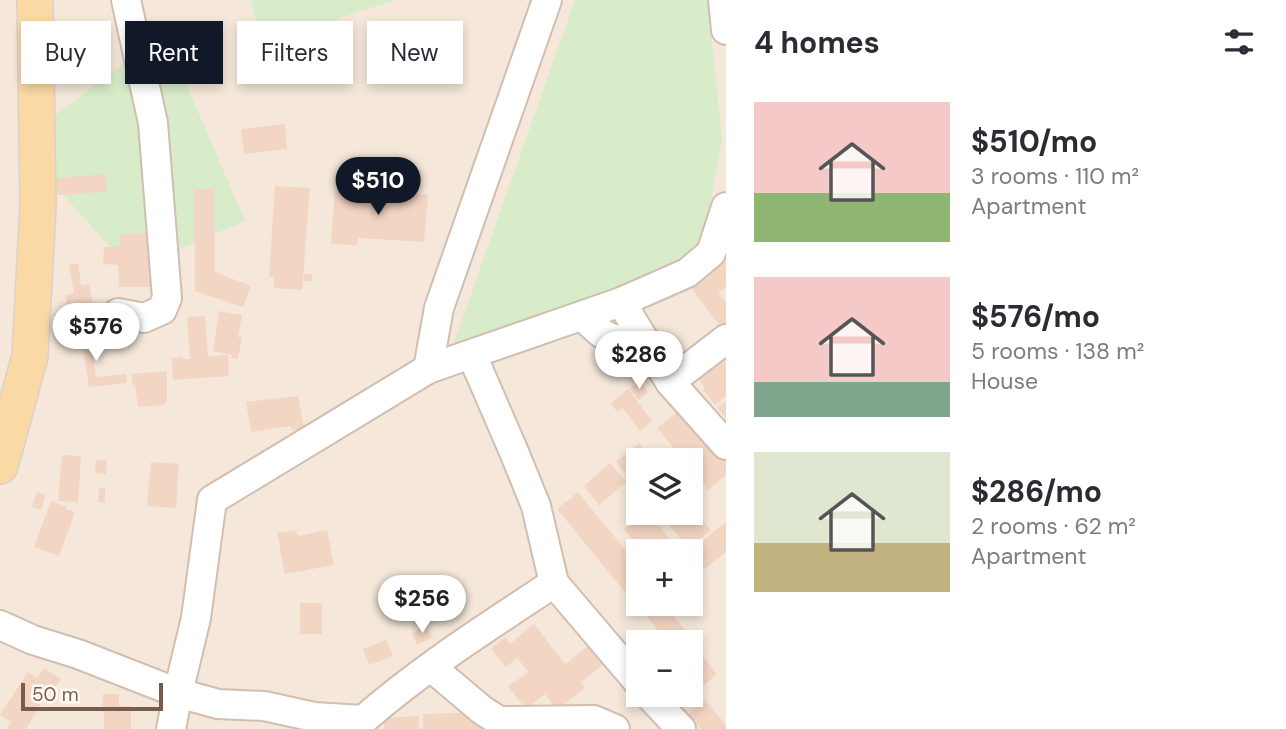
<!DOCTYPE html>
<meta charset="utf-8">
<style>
:root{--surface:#fff;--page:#f2f2f3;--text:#2b2b33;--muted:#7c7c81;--accent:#111827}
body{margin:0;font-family:"DM Sans",sans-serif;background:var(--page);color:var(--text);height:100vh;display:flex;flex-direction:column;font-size:26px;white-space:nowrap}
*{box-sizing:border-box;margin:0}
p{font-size:23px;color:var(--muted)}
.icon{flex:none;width:38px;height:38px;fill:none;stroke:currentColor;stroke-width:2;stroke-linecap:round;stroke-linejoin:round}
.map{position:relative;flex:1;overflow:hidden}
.side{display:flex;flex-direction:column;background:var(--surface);width:560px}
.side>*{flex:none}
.hud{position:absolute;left:21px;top:21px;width:598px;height:63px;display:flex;gap:14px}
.tools{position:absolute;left:626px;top:448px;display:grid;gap:14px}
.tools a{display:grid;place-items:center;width:77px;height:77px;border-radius:0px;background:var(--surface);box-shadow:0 4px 10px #0003;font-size:35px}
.scale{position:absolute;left:21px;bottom:18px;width:142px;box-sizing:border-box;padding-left:7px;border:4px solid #7a5c4d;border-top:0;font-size:19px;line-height:24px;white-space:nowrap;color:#7a5c4d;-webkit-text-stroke:5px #fffaf3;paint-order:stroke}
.price{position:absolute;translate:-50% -60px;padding:0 16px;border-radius:24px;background:#fff;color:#222;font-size:23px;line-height:46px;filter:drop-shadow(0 2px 4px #0008)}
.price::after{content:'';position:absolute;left:50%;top:42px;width:21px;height:16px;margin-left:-10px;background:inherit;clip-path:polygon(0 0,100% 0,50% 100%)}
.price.on{background:var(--accent);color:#fff}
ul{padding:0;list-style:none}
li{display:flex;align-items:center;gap:21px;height:175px;padding:0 28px}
li span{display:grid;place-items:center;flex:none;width:196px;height:140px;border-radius:0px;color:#555}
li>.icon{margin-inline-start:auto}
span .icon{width:84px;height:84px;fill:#fffc;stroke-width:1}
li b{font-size:30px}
h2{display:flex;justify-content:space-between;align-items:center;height:84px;padding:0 28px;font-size:30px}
.pill{padding:0 24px;border-radius:0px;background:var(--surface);box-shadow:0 4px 10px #0003;font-size:24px;line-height:63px}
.pill.on{background:var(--accent);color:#fff}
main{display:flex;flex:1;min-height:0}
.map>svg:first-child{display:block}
</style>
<main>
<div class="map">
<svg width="726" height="729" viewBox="0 0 726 729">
<rect width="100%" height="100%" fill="#fdf6ec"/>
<path fill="#f5e8da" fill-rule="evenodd" d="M0,0H726V729H0ZM639,460H691V513H639ZM639,551H691V604H639ZM639,642H691V695H639Z"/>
<g fill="#d8ecc9">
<path d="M250,0H395L264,43Z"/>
<path d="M575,0H708L722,139L703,244L612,296L451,351Z"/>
<path d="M164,33L245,221L131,270L17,144Z"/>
</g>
<g fill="#f3d5c3">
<path d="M285,124L287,149L244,154L241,129Z"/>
<path d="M106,174L107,192L57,195L56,178Z"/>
<path d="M275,186L310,188L302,290L274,288V277H269Z"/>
<path d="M194,189H214L215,272L251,286L243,307L195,291Z"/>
<path d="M335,189L428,195L424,242L358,238L357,245L331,244Z"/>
<path d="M157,233L155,287H119L118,265L103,264L104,247L121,246L120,234Z"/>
<path d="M726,260V287L718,293L726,302V324L721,327L691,288Z"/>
<path d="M78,263L81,285L89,284L94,309L85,311L86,315L69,318L65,295L74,293L69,265Z"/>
<rect x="304" y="274" width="8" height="7"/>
<path d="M219,311L242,315L238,337H242L238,359L231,358L232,355L213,351Z"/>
<path d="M205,316L208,356L228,355L229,376L173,380L172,358L182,357L183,359H190L187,317Z"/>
<path d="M88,323L96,377L126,374L127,383L89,387L79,324Z"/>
<path d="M715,357L720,363L726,359V396L715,405L703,389L705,388L693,371Z"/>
<path d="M167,371V402L163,405L138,407L135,385H132V374Z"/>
<path d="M639,382L648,392L639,400L630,389Z"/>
<path d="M628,389L652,421L640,431L623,408L617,412L611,403Z"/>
<path d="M298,396L304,429L291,430V426L251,432L246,402Z"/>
<path d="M726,401V419L717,407Z"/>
<path d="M684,407L726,458V475L708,490L691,469V460H684L657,428Z"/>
<path d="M639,443L653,460H639V489L616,462Z"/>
<path d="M62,455L81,456L78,502L58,501Z"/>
<path d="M96,460H107L106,474L95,473Z"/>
<path d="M151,462L179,464L176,508L147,506Z"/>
<path d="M610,463L626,482L599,505L584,486Z"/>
<path d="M105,487V503L98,502L99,488Z"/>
<path d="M37,492L45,495L41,510L32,507Z"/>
<path d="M578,492L639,567V591L630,598L557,509Z"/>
<path d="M51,501L67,507L66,509L75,512L59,556L34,547Z"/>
<path d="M691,506L711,530L689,549L659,513H691Z"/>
<path d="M643,513H649L678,549L676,551H642L624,529Z"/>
<path d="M726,522V552L691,580V550Z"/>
<path d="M296,530L298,536L327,530L334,565L285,574L277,533Z"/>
<rect x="300" y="603" width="22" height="31"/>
<path d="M657,604H664L685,630L682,632L690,642H668L645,614Z"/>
<path d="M534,624L565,664L593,642L608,661L581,682L585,688L557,710L545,694L526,709L508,686L529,672L517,658L506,667L491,649L505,637L510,644Z"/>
<path d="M426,626L432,637L417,645L412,633Z"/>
<path d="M386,640L393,656L369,665L363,649Z"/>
<path d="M691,643L717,674L704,685L691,670Z"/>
<path d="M44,668L61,679L54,689L51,687L26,729H6L11,722L0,715L28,672L37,678Z"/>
<path d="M103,694H119V706H131V729H104V712L102,713Z"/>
<path d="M705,700L726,725V729H701L688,714Z"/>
<path d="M478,712L482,716V729H423V714Z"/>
<path d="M419,716V729H384V718Z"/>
</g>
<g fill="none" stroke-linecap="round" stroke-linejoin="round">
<defs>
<g id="minor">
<path d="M547,0L439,308L428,369L621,302L687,273L711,253L726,207"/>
<path d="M723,0L726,30"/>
<path d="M621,302L670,382"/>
<path d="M118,313L144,318L162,310L167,298L153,123L126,0"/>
<path d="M582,316L601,333L613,339L645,341"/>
<path d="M726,339L670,382L726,445"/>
<path d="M472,355L514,452L536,506L554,583L639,683"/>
<path d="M0,625L33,640L78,654L178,693L218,704L264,706L314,717L363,720C421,669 489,626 554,583"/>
<path d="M431,667L482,710L499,721L594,720L615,729"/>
<path d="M649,695L681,729"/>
<path d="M171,729L178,693L196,618L212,500L428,369"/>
</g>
<path id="major" d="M0,466L30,356L38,206L35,0"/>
</defs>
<use href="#minor" stroke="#d1beb0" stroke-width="32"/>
<use href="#major" stroke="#dad1cd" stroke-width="38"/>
<use href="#minor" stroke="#fff" stroke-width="28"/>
<use href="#major" stroke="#fbd9a5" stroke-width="35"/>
</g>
</svg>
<div class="tools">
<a><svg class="icon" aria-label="layers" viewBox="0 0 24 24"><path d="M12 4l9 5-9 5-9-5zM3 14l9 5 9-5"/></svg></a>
<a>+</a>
<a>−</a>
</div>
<div class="scale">50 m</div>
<b class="price on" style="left:378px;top:217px">$510</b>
<b class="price" style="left:96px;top:363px">$576</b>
<b class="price" style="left:639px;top:391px">$286</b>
<b class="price" style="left:422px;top:635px">$256</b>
<div class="hud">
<a class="pill">Buy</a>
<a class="pill on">Rent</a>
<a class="pill">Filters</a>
<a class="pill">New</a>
</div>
</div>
<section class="side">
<h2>4 homes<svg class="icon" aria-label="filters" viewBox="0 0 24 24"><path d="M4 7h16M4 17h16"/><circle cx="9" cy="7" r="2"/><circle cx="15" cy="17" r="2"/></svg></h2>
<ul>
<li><span style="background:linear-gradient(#f6c9c9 65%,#8fb573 0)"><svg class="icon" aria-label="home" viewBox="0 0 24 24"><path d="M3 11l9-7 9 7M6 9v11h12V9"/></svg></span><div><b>$510/mo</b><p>3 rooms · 110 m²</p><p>Apartment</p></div></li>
<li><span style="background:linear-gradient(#f6c9c9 75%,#7fa58c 0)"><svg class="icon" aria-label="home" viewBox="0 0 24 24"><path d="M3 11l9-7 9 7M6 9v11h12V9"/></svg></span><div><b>$576/mo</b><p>5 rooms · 138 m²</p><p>House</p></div></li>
<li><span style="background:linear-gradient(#dfe7d0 65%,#c2b280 0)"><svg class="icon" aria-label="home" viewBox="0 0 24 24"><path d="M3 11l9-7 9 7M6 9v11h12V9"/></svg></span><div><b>$286/mo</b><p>2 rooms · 62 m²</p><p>Apartment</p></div></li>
</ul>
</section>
</main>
